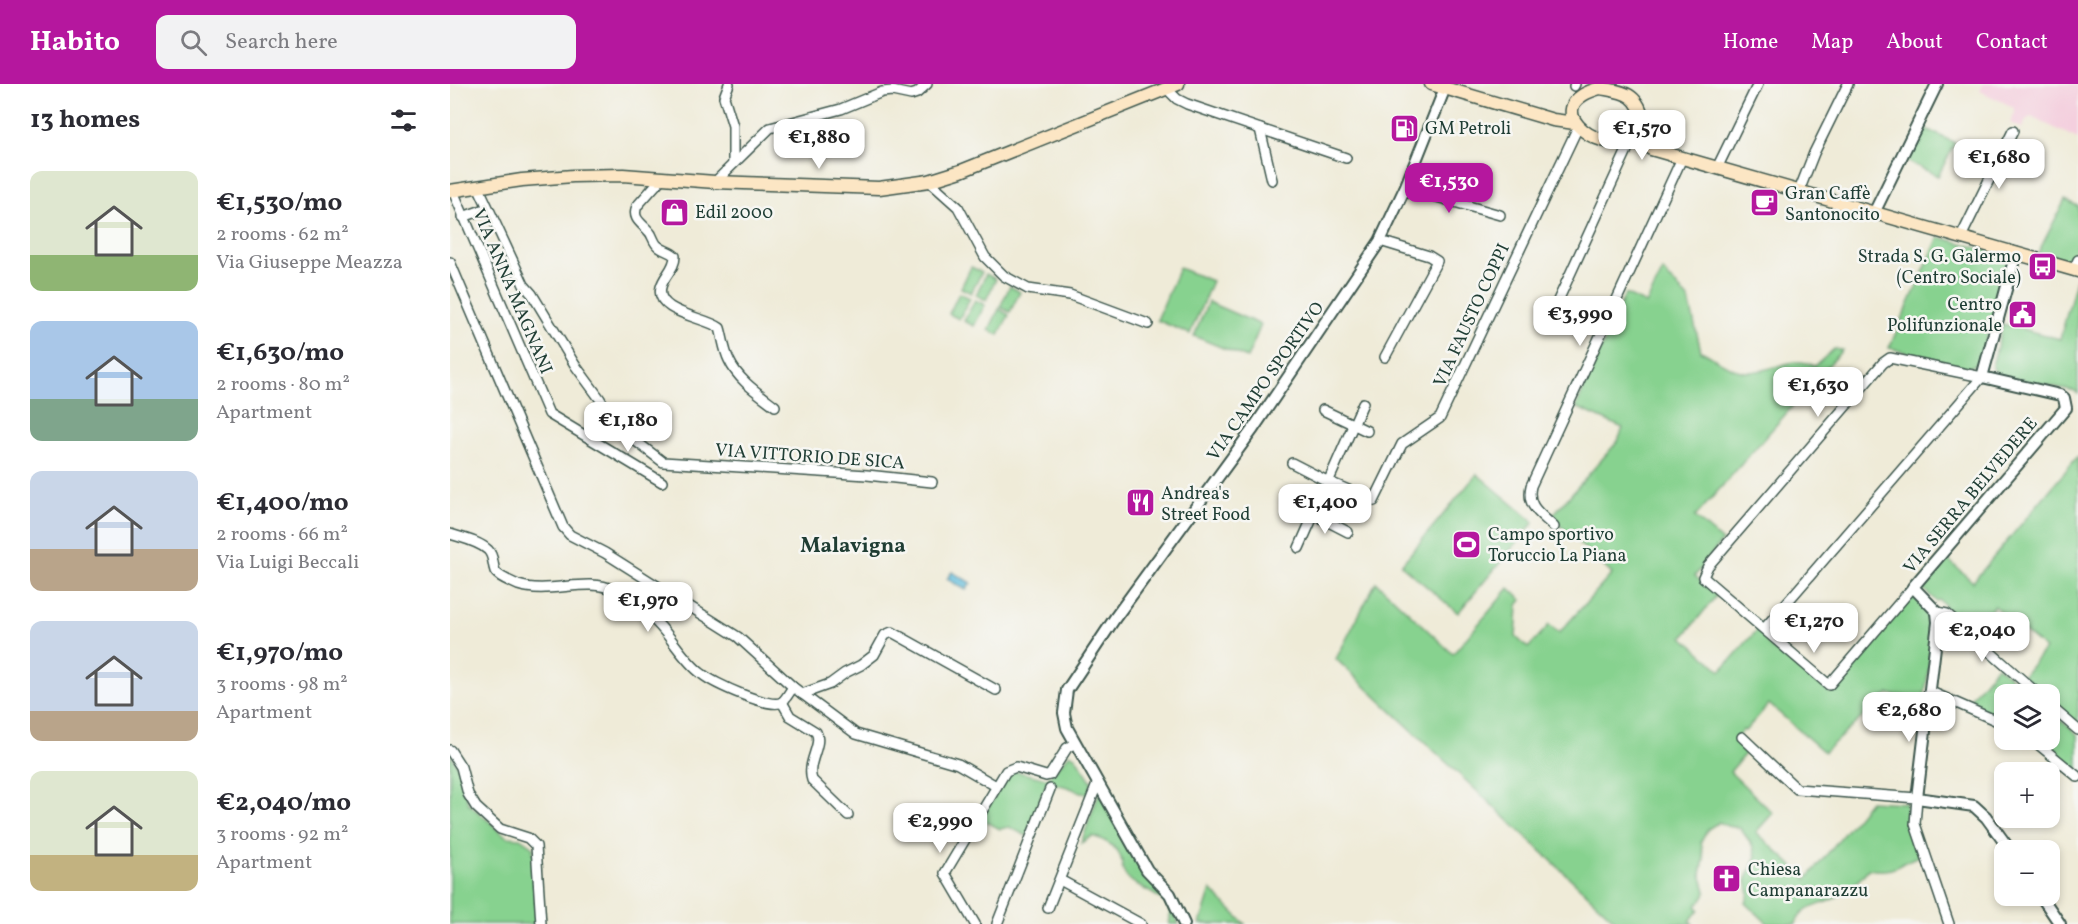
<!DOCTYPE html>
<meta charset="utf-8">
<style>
:root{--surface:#fff;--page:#f2f2f3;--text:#2b2b33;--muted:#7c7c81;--accent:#b5179e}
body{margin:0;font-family:Vollkorn,serif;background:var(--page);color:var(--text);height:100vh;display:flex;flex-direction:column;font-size:22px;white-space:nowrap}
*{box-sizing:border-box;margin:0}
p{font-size:20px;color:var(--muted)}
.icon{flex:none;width:33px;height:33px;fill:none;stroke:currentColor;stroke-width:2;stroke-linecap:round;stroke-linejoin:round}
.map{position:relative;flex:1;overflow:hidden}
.panel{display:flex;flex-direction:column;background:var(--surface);width:450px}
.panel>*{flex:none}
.buttons{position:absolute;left:1544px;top:600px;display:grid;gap:12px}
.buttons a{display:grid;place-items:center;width:66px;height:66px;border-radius:12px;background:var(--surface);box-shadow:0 3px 9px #0003;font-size:30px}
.price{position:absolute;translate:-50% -51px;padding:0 14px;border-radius:12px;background:#fff;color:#222;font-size:20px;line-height:39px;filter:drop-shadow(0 2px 3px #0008)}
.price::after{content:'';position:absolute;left:50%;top:36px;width:18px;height:14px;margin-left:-9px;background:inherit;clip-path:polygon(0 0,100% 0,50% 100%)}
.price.active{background:var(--accent);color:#fff}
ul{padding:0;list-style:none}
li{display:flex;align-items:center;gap:18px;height:150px;padding:0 30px}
li span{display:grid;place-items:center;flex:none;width:168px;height:120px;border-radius:12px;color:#555}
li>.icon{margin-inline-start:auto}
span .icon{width:72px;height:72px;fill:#fffc;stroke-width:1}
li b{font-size:26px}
h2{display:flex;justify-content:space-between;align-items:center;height:72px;padding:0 30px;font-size:26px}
header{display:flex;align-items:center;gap:36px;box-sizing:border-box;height:84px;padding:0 30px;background:var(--accent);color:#fff}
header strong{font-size:28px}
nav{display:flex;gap:33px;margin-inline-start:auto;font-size:21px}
.search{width:420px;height:54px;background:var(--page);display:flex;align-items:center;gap:15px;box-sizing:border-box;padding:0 21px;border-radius:12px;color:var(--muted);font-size:22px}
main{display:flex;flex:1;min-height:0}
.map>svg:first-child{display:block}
</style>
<header>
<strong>Habito</strong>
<div class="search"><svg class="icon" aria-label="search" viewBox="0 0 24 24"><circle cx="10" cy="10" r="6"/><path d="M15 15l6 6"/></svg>Search here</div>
<nav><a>Home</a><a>Map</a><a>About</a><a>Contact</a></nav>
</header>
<main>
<section class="panel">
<h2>13 homes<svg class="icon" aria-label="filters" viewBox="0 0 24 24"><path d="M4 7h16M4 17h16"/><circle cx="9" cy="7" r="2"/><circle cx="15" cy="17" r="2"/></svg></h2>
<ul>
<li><span style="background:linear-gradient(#dfe7d0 70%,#8fb573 0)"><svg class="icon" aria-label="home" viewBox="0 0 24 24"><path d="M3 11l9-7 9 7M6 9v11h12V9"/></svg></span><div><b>€1,530/mo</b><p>2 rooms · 62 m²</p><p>Via Giuseppe Meazza</p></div></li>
<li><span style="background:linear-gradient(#a9c7e8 65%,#7fa58c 0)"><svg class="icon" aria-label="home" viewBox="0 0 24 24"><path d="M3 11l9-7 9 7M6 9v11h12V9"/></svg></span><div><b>€1,630/mo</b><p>2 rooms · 80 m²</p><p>Apartment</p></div></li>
<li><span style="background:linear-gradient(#c9d6e8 65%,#b9a48a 0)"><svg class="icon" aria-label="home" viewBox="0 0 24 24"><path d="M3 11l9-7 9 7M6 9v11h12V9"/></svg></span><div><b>€1,400/mo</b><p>2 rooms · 66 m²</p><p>Via Luigi Beccali</p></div></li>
<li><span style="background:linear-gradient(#c9d6e8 75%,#b9a48a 0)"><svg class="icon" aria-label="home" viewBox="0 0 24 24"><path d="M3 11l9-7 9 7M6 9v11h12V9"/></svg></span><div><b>€1,970/mo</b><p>3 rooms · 98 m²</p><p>Apartment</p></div></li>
<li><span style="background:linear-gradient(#dfe7d0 70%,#c2b280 0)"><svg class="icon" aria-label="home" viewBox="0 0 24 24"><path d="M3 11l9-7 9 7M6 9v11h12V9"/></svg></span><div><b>€2,040/mo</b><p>3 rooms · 92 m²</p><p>Apartment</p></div></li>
</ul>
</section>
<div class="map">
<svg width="1628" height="840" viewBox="0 0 1628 840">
<rect width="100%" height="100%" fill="#f6f6f2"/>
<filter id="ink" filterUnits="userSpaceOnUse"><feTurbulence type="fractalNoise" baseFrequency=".0167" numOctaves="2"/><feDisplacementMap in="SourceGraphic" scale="12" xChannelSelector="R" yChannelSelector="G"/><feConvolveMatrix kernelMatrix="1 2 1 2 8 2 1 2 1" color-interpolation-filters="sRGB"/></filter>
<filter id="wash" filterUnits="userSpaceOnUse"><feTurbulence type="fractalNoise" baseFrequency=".008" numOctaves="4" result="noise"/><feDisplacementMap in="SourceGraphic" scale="24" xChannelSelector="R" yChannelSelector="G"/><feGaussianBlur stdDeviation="1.35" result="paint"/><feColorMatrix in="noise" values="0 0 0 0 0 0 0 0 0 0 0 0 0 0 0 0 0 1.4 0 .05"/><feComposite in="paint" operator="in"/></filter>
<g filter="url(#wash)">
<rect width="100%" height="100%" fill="#efebd8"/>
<path fill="#f4cfde" d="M1533,0H1628V55L1581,33L1577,35L1572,44L1560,39L1565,29L1563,23L1530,7Z"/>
<g fill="#87d28f" stroke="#538862" stroke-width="1.5">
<path d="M1472,43L1505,59L1488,92L1456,77Z"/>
<path d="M1615,116L1628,122V158L1618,180L1587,171Z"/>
<path d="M1489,153L1558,172L1559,175L1530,278L1518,284L1439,264Z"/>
<path d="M521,183L532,188L521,209L511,204Z"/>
<path d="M729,184L762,197L740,250L707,236Z"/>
<path d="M1213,187L1239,216L1251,267C1265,274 1281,287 1297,288C1321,289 1342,270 1365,282L1384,265L1392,266L1245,433L1272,457L1245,492L1267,511L1233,553L1271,587L1307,546L1380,609L1463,511C1470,514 1479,523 1482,531C1487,544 1476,599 1474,615L1438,610L1374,668L1319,620L1295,647L1293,646L1287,653L1298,666L1280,688L1323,729L1306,748L1357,795L1420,717L1456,719L1459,741L1469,772C1446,780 1447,790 1418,785C1409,798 1396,808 1381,816C1367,823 1351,823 1346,840H1318L1296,819L1299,810L1296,797L1306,772L1303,762L1290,744L1277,742L1269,738L1258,745L1251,758L1254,775L1251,790L1256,807L1255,812L1246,822L1249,825L1240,837L1243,840H1169L886,575L926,498L1003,570L1059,504L1072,516L1068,521L1066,553L1078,564L1099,541L1109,549L1162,490L1101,433L1168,357L1173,344L1126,323L1175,210L1196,220Z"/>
<path d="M536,190L546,195L536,216L526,211Z"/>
<path d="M1627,193L1628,310L1625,307L1553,292L1546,289L1542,282L1553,240L1610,255Z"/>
<path d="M560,202L570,208L560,228L550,223Z"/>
<path d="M509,209L520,214L509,235L499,230Z"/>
<path d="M525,216L535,221L524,242L514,237Z"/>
<path d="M758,218L811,241L797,274L744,252Z"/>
<path d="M549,225L559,231L549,251L539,246Z"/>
<path d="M1628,372V640L1599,615V610H1594L1573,592L1595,565L1544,522L1522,547L1494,524V520L1489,516L1486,517L1472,504V501L1496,474L1523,498Z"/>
<path d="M1027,390L1084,438L1008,529L951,481Z"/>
<path d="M1547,582L1581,610H1554V638L1529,626L1519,616Z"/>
<path d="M1599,626L1628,651V688L1587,656H1599Z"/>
<path d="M0,670L9,685L18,719L57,753L70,754L83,763L88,840H0Z"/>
<path d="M620,670L625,672L642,698L638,711C626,706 608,698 596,700L577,752L559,743L550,745L531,735L558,690L564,687L597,695Z"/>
<path d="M651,709L718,814L729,840H719C727,812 693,809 679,795C675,792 673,787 672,783C674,766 656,756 642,752L631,759L648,712Z"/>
<path d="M761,806L795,840H750Z"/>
</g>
<path fill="#5ebcdc" stroke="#3e7c88" stroke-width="1.5" d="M502,488L521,499L516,506L497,495Z"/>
</g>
<g filter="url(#ink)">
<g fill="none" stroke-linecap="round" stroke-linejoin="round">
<defs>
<g id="minor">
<path d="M279,0L274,13L283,42V80"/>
<path d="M1124,2L1125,0"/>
<path d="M717,5L727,15L737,20L896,74"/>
<path d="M810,45L822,96"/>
<path d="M1267,84L1308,0"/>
<path d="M212,94L187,122C181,136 194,140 201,150C203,154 205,160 208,162C213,167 220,167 225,172C225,185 214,191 211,203C204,229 256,233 270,244C273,254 274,266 279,276C288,296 308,309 325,322"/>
<path d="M479,97L508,123L535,173L554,192L578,205L620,211L698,240"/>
<path d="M265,98L320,44L391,25L432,8L442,7L461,11L467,9L477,0"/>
<path d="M28,102L74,201L82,210L125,281L150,315L166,342L213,378L417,391L482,398"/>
<path d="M955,104L1050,131"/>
<path d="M3,107L99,330L212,398"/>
<path d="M1349,107L1364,69L1398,0"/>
<path d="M13,133L38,124"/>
<path d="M1511,153L1563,47"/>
<path d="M930,157L979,172L987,177L935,273"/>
<path d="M0,178L113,443L120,451L155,469L288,553L343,603L406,650L508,680L546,702"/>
<path d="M1624,185L1628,176"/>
<path d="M1100,234L1178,64L1180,57"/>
<path d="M873,326L917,347"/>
<path d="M842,379L877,397L924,417L952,360L990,334L1128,43"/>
<path d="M863,430L898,448"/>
<path d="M1104,443C1091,430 1076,423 1081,402L1232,74"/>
<path d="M0,450C12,454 28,457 38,466C44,472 42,479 45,487C48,493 62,498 68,501C98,511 139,493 163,506C178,514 196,527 207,539C223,555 234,577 252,590C263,599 321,626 332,618C336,615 340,607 343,603"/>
<path d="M849,464L913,319"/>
<path d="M1487,528L1497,530L1588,610"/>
<path d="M1314,545L1532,293L1440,274L1433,279L1258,482L1253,493L1379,601L1463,503"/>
<path d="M1479,607L1554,640"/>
<path d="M352,610L380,600L395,589L411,581L424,571L435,551L442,548L546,606"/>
<path d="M332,618L340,632L366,648C373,661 356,678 362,696L398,731"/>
<path d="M1599,621L1628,646"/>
<path d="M1292,653L1347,705L1467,714L1465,740L1499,840"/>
<path d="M1583,656L1628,693"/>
<path d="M0,666L11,683L18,710L26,723L50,745L78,754L86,762L91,840"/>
<path d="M610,796L691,840"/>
<path d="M598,824L648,698"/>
<path d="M525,840L495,789L556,687L566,683L596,692L600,691L617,664L625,659"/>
<path d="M547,840L600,705"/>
</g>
<g id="tertiary">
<path d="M1424,129L1487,0"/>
<path d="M1560,766L1536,733L1524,722L1467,714L1488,538L1487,528L1463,503L1616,324L1614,314L1610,311L1532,293L1566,169"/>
<path d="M1591,812L1610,840"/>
<path d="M734,840L720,810L697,786L617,644L614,629L617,606L665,534L803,345L930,157L955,104L995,4"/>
</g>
<g id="secondary">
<path d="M981,0L1103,36L1125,39"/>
<path d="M1150,4C1160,6 1173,7 1181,13C1193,22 1200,49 1182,56C1146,70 1086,22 1150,4Z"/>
<path d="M1186,54L1201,65L1628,187"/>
<path d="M0,107L72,96L123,92L173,91L265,98L429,104L479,97L511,87L728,0"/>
</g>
</defs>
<use href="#minor" stroke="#3e574d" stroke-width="12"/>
<use href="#tertiary" stroke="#3e574d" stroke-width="14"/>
<use href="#secondary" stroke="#3e574d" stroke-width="15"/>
<use href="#minor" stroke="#fff" stroke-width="9"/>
<use href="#tertiary" stroke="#fff" stroke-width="10"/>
<use href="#secondary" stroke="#fce6c4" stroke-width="12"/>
</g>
</g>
<defs>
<symbol id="fuel-square" viewBox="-11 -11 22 22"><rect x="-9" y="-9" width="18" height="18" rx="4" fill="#b5179e" stroke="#f6f6f2"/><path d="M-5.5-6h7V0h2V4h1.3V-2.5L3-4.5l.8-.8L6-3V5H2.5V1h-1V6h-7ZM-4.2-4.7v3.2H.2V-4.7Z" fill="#fff"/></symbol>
<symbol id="cafe-square" viewBox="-11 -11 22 22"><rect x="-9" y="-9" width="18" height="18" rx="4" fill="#b5179e" stroke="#f6f6f2"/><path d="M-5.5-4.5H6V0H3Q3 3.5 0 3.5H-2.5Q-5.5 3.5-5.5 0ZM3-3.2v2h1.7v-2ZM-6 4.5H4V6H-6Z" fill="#fff"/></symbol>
<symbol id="shop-square" viewBox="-11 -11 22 22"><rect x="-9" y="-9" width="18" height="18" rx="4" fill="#b5179e" stroke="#f6f6f2"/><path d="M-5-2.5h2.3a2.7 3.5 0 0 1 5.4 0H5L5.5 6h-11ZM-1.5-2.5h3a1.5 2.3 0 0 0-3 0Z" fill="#fff"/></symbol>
<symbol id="bus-square" viewBox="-11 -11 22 22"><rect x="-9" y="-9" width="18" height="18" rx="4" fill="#b5179e" stroke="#f6f6f2"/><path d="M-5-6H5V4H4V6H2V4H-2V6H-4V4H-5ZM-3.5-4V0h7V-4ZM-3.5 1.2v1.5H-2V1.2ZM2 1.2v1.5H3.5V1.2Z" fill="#fff"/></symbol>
<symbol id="civic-square" viewBox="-11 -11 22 22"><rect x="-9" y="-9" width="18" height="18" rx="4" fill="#b5179e" stroke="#f6f6f2"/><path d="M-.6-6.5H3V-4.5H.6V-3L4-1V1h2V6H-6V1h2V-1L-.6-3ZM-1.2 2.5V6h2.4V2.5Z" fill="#fff"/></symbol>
<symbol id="restaurant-square" viewBox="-11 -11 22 22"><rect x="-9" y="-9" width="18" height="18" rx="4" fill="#b5179e" stroke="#f6f6f2"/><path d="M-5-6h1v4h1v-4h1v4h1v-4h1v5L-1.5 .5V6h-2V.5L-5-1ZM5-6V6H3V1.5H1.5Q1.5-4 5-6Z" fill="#fff"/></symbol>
<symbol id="stadium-square" viewBox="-11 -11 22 22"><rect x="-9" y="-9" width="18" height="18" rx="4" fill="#b5179e" stroke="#f6f6f2"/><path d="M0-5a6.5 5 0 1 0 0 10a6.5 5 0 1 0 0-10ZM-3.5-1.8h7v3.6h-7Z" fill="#fff"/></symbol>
<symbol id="church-square" viewBox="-11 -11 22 22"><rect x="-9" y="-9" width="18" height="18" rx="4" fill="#b5179e" stroke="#f6f6f2"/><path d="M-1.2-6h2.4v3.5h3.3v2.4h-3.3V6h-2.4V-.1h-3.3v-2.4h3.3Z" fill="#fff"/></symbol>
</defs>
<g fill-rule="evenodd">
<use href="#fuel-square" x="938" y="28" width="33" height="33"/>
<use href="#cafe-square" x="1298" y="102" width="33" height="33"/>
<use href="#shop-square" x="208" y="112" width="33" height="33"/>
<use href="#bus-square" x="1576" y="166" width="33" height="33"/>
<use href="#civic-square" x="1556" y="214" width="33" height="33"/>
<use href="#restaurant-square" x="674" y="402" width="33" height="33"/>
<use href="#stadium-square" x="1000" y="444" width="33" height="33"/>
<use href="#church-square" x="1260" y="778" width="33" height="33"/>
</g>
<g text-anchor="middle" stroke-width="5" stroke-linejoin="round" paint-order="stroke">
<g font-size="18" fill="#1f3d34" stroke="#f6f6f2" text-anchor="start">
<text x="975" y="50">GM Petroli</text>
<text x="1335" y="115">Gran Caffè<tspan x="1335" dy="21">Santonocito</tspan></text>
<text x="245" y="134">Edil 2000</text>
<text x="1571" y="178" text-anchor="end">Strada S. G. Galermo<tspan x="1571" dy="21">(Centro Sociale)</tspan></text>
<text x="1552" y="226" text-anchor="end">Centro<tspan x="1552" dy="21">Polifunzionale</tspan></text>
<text x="711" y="415">Andrea's<tspan x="711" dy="21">Street Food</tspan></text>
<text x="1038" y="456">Campo sportivo<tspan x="1038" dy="21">Toruccio La Piana</tspan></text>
<text x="1298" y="791">Chiesa<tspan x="1298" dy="21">Campanarazzu</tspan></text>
</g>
<g font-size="18" fill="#1f3d34" stroke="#f6f6f2">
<text transform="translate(63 207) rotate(67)" y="6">VIA ANNA MAGNANI</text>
<text transform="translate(1021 231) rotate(-65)" y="6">VIA FAUSTO COPPI</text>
<text transform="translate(815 297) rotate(-55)" y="6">VIA CAMPO SPORTIVO</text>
<text transform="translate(360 372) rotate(4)" y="6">VIA VITTORIO DE SICA</text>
<text transform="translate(1520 411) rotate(-50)" y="6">VIA SERRA BELVEDERE</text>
</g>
<g font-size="21" font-weight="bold" fill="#1f3d34" stroke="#f6f6f2">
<text x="403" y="468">Malavigna</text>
</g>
</g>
</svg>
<div class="buttons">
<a><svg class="icon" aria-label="layers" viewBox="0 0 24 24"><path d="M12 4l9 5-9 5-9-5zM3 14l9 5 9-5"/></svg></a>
<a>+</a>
<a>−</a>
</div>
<b class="price" style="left:1192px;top:77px">€1,570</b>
<b class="price" style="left:369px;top:86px">€1,880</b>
<b class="price" style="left:1549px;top:106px">€1,680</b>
<b class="price active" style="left:999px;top:130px">€1,530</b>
<b class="price" style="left:1130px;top:263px">€3,990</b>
<b class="price" style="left:1368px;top:334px">€1,630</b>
<b class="price" style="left:178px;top:369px">€1,180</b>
<b class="price" style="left:875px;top:451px">€1,400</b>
<b class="price" style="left:198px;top:549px">€1,970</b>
<b class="price" style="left:1364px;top:570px">€1,270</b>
<b class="price" style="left:1532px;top:579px">€2,040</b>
<b class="price" style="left:1459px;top:659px">€2,680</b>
<b class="price" style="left:490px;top:770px">€2,990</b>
</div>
</main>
